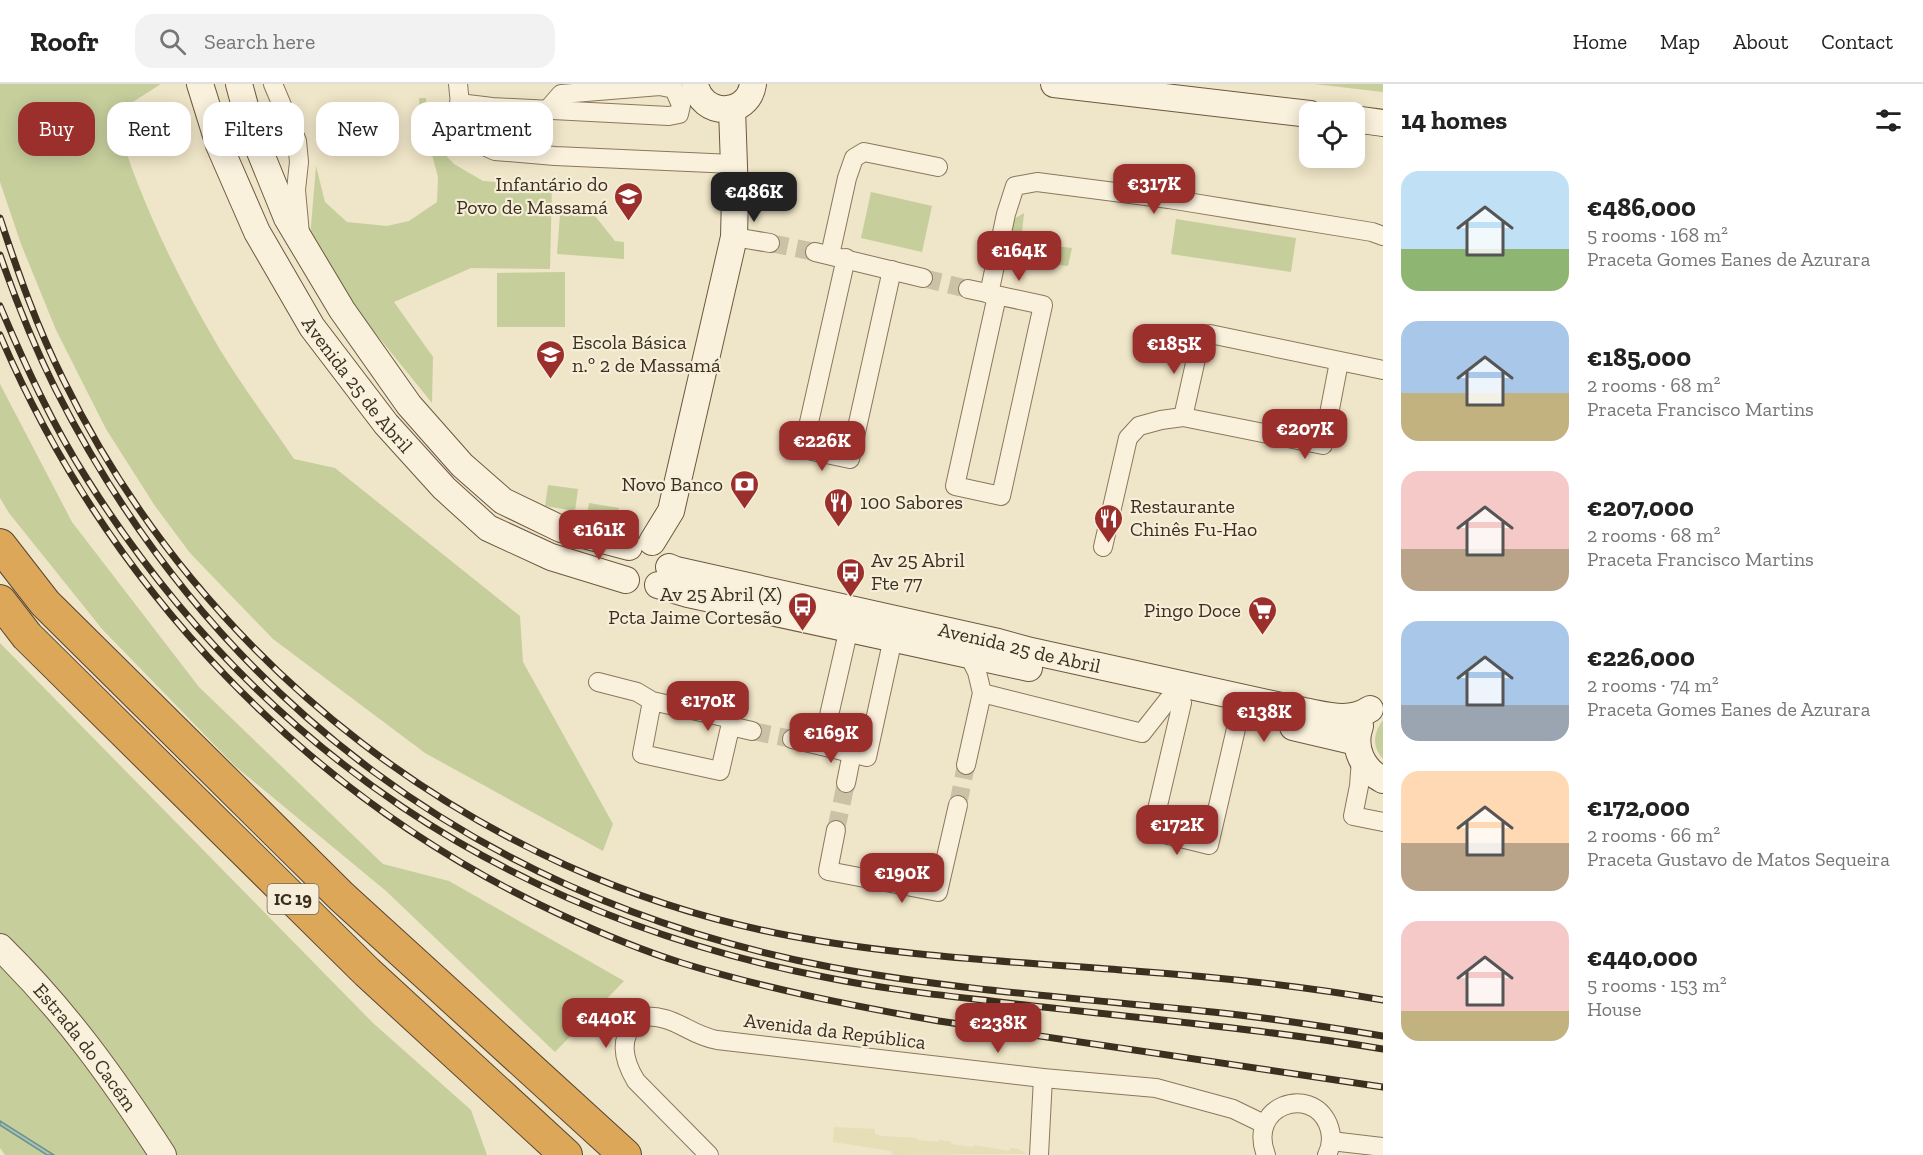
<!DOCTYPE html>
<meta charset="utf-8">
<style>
:root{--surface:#fff;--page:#f2f2f2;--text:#222;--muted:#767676;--line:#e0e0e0;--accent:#9b2f2c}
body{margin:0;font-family:"Zilla Slab",serif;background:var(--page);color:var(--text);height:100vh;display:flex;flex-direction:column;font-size:22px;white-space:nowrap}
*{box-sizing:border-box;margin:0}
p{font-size:20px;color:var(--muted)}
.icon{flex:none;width:33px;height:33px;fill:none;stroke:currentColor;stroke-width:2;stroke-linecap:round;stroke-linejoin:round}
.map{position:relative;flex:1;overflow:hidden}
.panel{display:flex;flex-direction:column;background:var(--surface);width:540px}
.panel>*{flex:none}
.hud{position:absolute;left:18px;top:18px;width:570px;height:54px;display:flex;gap:12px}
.controls{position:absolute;left:1299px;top:18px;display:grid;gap:12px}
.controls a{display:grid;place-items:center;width:66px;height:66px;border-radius:12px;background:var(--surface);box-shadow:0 3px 15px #0003;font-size:30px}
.price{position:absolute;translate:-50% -51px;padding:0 14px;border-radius:12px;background:var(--accent);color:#fff;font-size:20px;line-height:39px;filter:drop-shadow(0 2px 3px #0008)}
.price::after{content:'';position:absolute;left:50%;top:36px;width:18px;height:14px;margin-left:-9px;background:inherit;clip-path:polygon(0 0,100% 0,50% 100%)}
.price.on{background:#222;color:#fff}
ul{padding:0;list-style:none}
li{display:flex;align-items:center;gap:18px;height:150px;padding:0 18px}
li span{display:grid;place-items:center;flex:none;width:168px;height:120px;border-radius:18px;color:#555}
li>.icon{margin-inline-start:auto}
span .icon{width:72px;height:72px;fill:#fffc;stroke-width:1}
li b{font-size:26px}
h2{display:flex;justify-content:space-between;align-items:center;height:72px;padding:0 18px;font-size:26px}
.chip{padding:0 21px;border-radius:18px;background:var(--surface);box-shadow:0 3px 15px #0003;font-size:21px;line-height:54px}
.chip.on{background:var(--accent);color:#fff}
header{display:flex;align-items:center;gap:36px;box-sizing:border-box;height:84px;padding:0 30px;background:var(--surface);border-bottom:2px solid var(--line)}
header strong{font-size:28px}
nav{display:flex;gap:33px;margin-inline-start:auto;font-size:21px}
.search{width:420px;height:54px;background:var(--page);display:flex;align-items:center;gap:15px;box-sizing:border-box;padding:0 21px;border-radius:18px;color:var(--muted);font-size:22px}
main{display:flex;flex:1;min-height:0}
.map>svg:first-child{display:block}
</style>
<header>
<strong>Roofr</strong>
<div class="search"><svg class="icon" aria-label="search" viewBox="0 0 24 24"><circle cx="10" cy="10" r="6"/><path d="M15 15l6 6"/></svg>Search here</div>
<nav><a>Home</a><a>Map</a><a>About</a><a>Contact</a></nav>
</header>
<main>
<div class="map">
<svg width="1383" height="1071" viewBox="0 0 1383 1071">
<rect width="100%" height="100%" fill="#efe5c8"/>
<path fill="#e5deb6" d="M834,1043L875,1045V1050L881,1052L917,1054V1056L938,1058L939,1056L951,1058V1060L973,1063L974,1061L1009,1067L1010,1064L1018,1065L1027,1070L892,1071L891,1067L833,1058Z"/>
<g fill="#c6ce9c">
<path d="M0,0H161L114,30C138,112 176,191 219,264C242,302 269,338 294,375L335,384L520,532L523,578L613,740L603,767L425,669L273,555L190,469L155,422L106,345L56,246L21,160L0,98Z"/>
<path d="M1314,0H1383V8Z"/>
<path d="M419,14H426L431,56L454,80L483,97L552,102L550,185L471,184L394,218L433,273L432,319L368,240L310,154L316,82L325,118L347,138L387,142L409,137L437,118L438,93L431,67L422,65Z"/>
<path d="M871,108L932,122L922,168L861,154Z"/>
<path d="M1024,129L1021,158L1072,164L1068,182L1009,175L1014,135Z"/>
<path d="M560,130L595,132L615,157L624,158V175L557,170Z"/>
<path d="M1176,135L1296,154L1291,188L1171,170Z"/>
<path d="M565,188V243H497V189Z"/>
<path d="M0,300L72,438L199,603L383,780L449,797L624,897L555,968L386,807L235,682L102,545L9,429L0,414Z"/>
<path d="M548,401L578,405L575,427L545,422Z"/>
<path d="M589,419L619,424L615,440L586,435Z"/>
<path d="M0,559L373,939L471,1026L487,1071H5L0,1064Z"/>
<path d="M1383,636V675C1372,663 1373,649 1383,636Z"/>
</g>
<path fill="#a9c3bc" stroke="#6f928a" stroke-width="1.5" d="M0,1037L54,1071H47L0,1041Z"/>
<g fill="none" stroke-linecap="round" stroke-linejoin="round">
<g stroke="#cbc1a6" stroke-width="18" stroke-dasharray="18 9" stroke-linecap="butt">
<path d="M770,159L815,168"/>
<path d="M923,194L968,205"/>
<path d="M752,647L792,655"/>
<path d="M958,721L966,681"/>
<path d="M836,746L846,699"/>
</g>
<defs>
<g id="street">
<path d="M273,0L297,57L299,78L296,106L300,150"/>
<path d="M458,0L462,40L475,58L495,67L555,72L733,80"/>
<path d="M459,19L492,23L669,32L679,30L681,21L674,5L660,2L561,10L548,25"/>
<path d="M734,153L770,159"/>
<path d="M815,168L923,194"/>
<path d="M830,171L847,94L854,74L864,68L938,83"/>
<path d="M846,174L803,365L850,375L892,186"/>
<path d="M968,205L1043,221L1001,412L955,402L997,212"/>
<path d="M989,210L1006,130L1015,102L1037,98L1169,115L1372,148L1383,152"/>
<path d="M1183,333L1200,257L1210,250L1383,286"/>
<path d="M1103,463L1128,354L1139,342L1161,336L1183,333L1323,361L1339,278"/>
<path d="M849,544L822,662L867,673L893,554"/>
<path d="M598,598L637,608L652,617L732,635L720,687L642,670L652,617"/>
<path d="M982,609L1142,649L1168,616"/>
<path d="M1182,619L1152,747L1209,761L1239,632"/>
<path d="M730,642L752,647"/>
<path d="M792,655L822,662"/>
<path d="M1361,675L1359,702L1353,732L1383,738"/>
<path d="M966,681L982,609L977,588L968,570"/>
<path d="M846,699L852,669"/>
<path d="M836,746L828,787L938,808L958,721"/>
<path d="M1331,1057L1383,1063"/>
<path d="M709,1071L636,997C622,974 619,954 638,933C676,929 685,950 717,956L1043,994L1156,1004L1233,1025L1264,1040"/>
<path d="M1039,1071L1043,994"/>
<path d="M1266,1071C1247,1022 1310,1000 1328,1040C1332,1050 1332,1061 1327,1071"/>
</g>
<g id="secondary">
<path id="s1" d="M200,0L219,61L257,148L312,243L386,340L444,404L488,444L551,473L626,496"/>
<path d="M239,0L252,48L287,134L342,226L409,321L462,381L503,417L561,445L629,463"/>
<path d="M695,0C701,33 748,34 753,0"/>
<path d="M1054,0L1310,30"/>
<path d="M1354,35L1383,39"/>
<path d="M652,458L671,427L734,153L735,111L732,25"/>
<path id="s2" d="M669,483L676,486L998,558L1031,567L1304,627C1326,631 1350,639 1370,625"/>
<path d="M658,501L688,510L1029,584"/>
<path d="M1360,642C1352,664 1363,686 1383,696"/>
<path d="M1293,643L1357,658"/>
<path id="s3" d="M0,863C66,928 113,994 163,1071"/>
</g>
<g id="highway">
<path d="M0,461L45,519L342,813L625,1071"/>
<path d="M0,517L27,552L367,888L566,1071"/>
</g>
</defs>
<use href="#street" stroke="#8c775d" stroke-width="20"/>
<use href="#secondary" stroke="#6e5840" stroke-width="28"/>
<use href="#highway" stroke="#5a4531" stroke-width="34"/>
<use href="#street" stroke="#f9f1dc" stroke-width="18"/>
<use href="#secondary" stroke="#f9f1dc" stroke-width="26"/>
<use href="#highway" stroke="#dda75a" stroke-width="32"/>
<defs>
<g id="rail">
<path d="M0,134C18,189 37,243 63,295C202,581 478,794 791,852C904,873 1020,878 1134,887C1218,893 1301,902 1383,916"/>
<path d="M0,171C16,217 34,262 56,306C215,620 486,817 830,883C959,907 1091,915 1222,929C1276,935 1329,943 1383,952"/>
<path d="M0,222C25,281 52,340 87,395C258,666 510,832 824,893C882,905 940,911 999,918C1127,933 1256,944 1383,965"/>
<path d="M0,251C108,504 307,713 557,829C598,848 640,866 682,879C767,905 853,922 939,937L1383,1003"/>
</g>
</defs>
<use href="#rail" stroke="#3c2f20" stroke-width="7"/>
<use href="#rail" stroke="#f6eed8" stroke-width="4.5" stroke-dasharray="14" stroke-linecap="butt"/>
</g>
<defs>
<symbol id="school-pin" viewBox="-11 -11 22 30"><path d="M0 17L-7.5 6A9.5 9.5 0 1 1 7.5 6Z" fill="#9b2f2c" stroke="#f6eed8"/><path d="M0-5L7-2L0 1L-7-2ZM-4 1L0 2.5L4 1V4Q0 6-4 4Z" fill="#fff"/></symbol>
<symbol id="bank-pin" viewBox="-11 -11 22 30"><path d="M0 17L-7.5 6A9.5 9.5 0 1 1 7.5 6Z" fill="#9b2f2c" stroke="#f6eed8"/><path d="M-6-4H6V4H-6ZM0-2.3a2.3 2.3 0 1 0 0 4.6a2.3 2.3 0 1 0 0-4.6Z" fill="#fff"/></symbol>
<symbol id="restaurant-pin" viewBox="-11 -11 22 30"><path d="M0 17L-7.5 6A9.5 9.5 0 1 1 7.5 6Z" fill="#9b2f2c" stroke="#f6eed8"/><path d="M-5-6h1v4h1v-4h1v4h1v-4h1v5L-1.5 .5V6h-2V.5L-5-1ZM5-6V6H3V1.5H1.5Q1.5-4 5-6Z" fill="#fff"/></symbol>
<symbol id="bus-pin" viewBox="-11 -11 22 30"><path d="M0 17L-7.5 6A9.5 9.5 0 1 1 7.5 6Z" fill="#9b2f2c" stroke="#f6eed8"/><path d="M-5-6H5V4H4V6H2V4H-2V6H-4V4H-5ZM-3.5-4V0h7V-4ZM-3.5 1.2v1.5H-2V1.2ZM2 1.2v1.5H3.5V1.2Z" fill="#fff"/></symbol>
<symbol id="supermarket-pin" viewBox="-11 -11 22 30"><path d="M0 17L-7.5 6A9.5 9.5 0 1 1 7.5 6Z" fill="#9b2f2c" stroke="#f6eed8"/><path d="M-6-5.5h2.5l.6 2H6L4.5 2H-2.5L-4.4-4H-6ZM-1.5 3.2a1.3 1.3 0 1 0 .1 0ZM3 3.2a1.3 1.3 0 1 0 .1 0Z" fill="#fff"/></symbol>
</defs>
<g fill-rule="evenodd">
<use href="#school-pin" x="612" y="96" width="33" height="45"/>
<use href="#school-pin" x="534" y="254" width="33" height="45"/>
<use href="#bank-pin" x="728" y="384" width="33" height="45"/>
<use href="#restaurant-pin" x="822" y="402" width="33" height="45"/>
<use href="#restaurant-pin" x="1092" y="418" width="33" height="45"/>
<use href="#bus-pin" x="834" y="472" width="33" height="45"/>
<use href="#bus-pin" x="786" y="506" width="33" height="45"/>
<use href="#supermarket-pin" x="1246" y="510" width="33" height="45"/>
</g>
<g text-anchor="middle" stroke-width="4.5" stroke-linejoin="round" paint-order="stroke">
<rect fill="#f6eed8" stroke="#746857" stroke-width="1.5" x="267.5" y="800" width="51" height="30" rx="4.5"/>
<g font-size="18" font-weight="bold" fill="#3c2f20">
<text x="293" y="821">IC 19</text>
</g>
<g font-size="20" fill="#3c2f20" stroke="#f6eed8" text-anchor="end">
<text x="608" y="107">Infantário do<tspan x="608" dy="23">Povo de Massamá</tspan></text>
<text x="572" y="265" text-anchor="start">Escola Básica<tspan x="572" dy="23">n.º 2 de Massamá</tspan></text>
<text x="723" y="407">Novo Banco</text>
<text x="860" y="425" text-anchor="start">100 Sabores</text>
<text x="1130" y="429" text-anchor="start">Restaurante<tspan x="1130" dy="23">Chinês Fu-Hao</tspan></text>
<text x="871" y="483" text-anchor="start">Av 25 Abril<tspan x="871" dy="23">Fte 77</tspan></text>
<text x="782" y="517">Av 25 Abril (X)<tspan x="782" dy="23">Pcta Jaime Cortesão</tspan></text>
<text x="1241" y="533">Pingo Doce</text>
</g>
<g font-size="20" fill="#3c2f20" stroke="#f6eed8">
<text dy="7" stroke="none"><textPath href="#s1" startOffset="342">Avenida 25 de Abril</textPath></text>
<text dy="7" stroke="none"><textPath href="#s2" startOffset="360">Avenida 25 de Abril</textPath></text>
<text transform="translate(835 947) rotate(7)" y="7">Avenida da República</text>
<text dy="7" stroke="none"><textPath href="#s3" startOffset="132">Estrada do Cacém</textPath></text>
</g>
</g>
</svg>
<div class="controls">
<a><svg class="icon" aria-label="locate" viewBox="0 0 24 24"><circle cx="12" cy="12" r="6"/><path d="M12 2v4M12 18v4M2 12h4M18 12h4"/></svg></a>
</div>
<b class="price" style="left:1154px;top:131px">€317K</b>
<b class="price on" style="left:754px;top:139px">€486K</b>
<b class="price" style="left:1019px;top:198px">€164K</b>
<b class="price" style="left:1174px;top:291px">€185K</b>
<b class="price" style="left:1305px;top:376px">€207K</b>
<b class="price" style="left:822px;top:388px">€226K</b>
<b class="price" style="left:599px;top:477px">€161K</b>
<b class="price" style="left:708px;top:648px">€170K</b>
<b class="price" style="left:1264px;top:659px">€138K</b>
<b class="price" style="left:831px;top:680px">€169K</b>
<b class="price" style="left:1177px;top:772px">€172K</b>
<b class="price" style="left:902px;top:820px">€190K</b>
<b class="price" style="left:606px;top:965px">€440K</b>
<b class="price" style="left:998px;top:970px">€238K</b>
<div class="hud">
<a class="chip on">Buy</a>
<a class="chip">Rent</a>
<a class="chip">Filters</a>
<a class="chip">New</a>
<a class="chip">Apartment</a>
</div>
</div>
<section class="panel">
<h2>14 homes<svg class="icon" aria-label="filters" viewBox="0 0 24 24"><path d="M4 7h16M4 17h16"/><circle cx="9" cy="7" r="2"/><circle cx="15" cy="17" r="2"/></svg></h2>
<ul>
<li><span style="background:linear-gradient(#bfe0f5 65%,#8fb573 0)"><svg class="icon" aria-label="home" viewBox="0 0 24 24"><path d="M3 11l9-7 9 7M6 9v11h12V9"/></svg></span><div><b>€486,000</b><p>5 rooms · 168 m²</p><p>Praceta Gomes Eanes de Azurara</p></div></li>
<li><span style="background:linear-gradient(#a9c7e8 60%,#c2b280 0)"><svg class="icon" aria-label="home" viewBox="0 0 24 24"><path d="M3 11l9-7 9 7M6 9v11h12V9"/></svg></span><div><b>€185,000</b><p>2 rooms · 68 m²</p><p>Praceta Francisco Martins</p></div></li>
<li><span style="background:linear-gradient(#f6c9c9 65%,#b9a48a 0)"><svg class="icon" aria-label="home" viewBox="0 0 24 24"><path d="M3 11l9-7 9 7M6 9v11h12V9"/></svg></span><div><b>€207,000</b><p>2 rooms · 68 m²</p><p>Praceta Francisco Martins</p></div></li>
<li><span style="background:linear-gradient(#a9c7e8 70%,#9aa5b1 0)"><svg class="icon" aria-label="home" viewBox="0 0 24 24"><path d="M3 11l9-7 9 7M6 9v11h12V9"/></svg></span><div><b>€226,000</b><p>2 rooms · 74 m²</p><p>Praceta Gomes Eanes de Azurara</p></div></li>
<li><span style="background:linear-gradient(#ffd9b3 60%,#b9a48a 0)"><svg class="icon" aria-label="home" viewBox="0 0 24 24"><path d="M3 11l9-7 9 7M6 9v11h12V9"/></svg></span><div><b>€172,000</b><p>2 rooms · 66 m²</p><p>Praceta Gustavo de Matos Sequeira</p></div></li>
<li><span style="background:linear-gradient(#f6c9c9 75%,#c2b280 0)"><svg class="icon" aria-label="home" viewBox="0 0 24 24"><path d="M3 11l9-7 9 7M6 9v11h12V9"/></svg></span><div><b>€440,000</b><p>5 rooms · 153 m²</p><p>House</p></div></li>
</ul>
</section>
</main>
